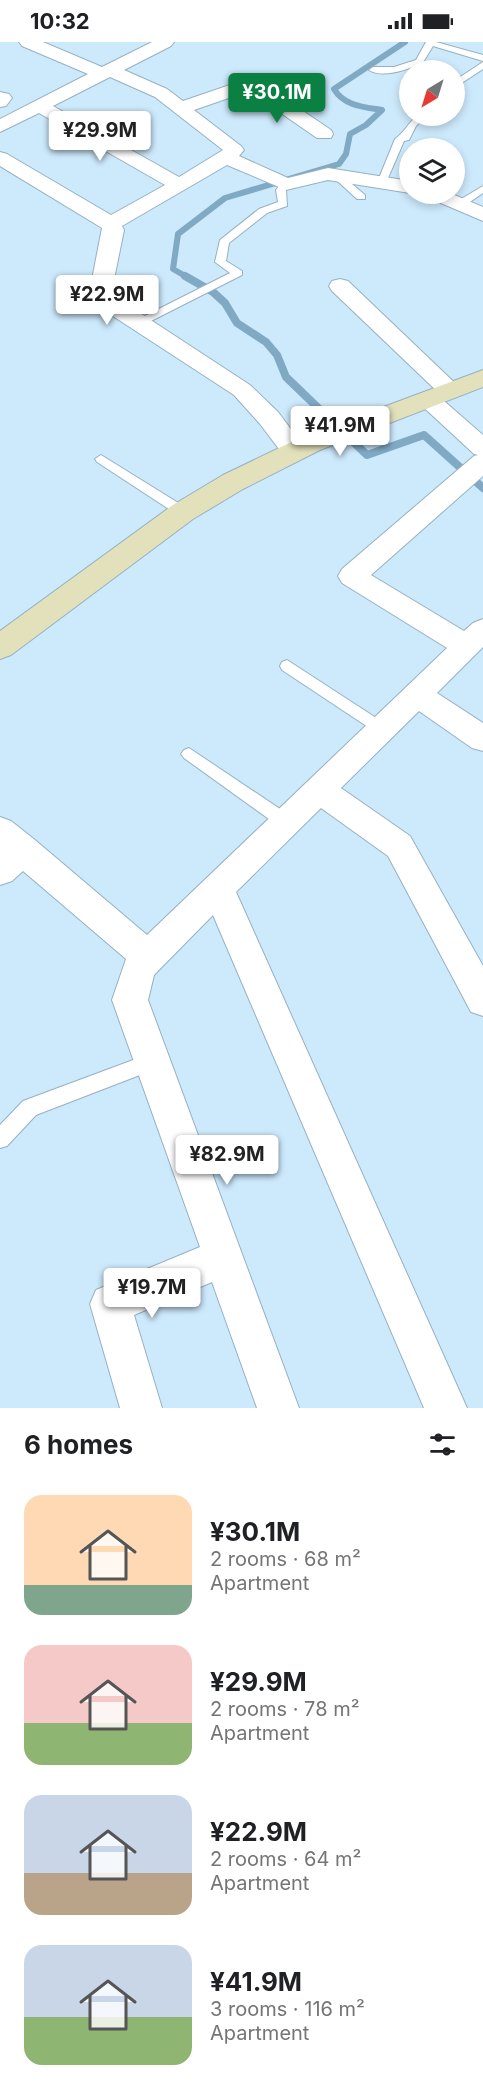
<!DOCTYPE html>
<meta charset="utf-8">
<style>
:root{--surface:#fff;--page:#f2f2f2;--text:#202124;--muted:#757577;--accent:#0b8043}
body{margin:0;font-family:Inter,sans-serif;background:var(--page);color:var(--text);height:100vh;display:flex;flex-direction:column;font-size:22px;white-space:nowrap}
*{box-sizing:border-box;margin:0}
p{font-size:20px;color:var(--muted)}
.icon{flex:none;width:33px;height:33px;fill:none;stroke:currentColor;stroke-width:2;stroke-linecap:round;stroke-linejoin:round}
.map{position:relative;height:1366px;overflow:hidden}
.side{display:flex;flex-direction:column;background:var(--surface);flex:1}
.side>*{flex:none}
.needle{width:39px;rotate:218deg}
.fabs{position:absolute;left:399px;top:18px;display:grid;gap:12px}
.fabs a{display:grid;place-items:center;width:66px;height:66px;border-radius:50%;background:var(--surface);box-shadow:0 3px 9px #0003;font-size:30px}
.price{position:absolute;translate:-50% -51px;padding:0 14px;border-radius:6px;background:#fff;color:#222;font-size:20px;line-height:39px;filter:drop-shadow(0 2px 3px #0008)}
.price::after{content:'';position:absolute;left:50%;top:36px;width:18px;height:14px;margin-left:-9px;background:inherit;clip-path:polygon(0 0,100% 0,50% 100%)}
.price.selected{background:var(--accent);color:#fff}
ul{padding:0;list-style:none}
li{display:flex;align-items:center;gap:18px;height:150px;padding:0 24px}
li span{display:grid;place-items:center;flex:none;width:168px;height:120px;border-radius:18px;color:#555}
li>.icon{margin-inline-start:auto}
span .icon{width:72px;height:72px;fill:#fffc;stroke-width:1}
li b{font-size:26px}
h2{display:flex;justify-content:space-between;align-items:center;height:72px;padding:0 24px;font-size:26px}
.status{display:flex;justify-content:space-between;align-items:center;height:42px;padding:0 30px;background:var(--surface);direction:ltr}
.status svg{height:16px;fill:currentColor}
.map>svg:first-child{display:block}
</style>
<div class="status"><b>10:32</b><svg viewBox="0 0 49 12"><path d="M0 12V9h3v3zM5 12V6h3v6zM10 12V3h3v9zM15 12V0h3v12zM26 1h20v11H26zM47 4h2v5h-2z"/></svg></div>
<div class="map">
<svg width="483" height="1366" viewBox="0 0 483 1366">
<rect width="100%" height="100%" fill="#cde9fc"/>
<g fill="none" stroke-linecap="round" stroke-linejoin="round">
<path stroke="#80aac4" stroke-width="6" d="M187,235L173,227L178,192L225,156L339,122L346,112L350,92L366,83L382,68C364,65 344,64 334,47L405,0"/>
<path stroke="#80aac4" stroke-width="8" d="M185,234L213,250L225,261L237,281L266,300L277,313L286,335L367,413L424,393L483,446"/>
<defs>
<g id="lane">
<path d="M426,0H436L483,13V19L433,4L422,22C407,27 383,37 369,28L373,25H394L416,18Z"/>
<path d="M483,20V27L454,46V39Z"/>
<path d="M417,74H427L416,84L409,98L404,99L385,143H379L377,141L395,97C404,91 408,81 417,74Z"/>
<path d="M333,131H339L365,153V157H357L333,135Z"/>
<path d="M282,140L291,142L286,148L287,164L267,171L229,201L226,219L242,229V233L143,283H135V279L230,231L215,220L220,198L259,167L278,160L276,148Z"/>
<path d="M483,144V151L464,164H456V160Z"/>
<path d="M101,413L188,467L189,470L188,473H178L97,420L95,417Z"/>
<path d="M287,618L387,683L390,687L387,691H377L282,628L280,624L282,620Z"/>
<path d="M189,706L292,775L294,780L292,785L286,787L280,785L184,716L181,712L184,708Z"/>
<path d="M152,1011L158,1014L161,1020L158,1026L36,1073L7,1104L0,1106V1083L23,1059Z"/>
</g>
<g id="street">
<path d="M19,0H43L102,25L152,0H174L171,4L124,28L167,47L183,59L262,32H274L277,36L274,40L265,43L331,88L333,92L331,96H317L249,49L194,68L241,104L244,108L239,114L288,136L328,126L410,139V151L328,138L286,148L227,123L122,184L124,188L111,252L250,343L278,370L303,403L306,409L303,415L294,417L285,415L260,382L234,353L99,265L89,253L102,186L0,124V110L7,112L111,173L165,143L39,71L0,90V77L88,32L22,4ZM110,35L155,55L223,108L179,135L53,64Z"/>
<path d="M0,50L9,52L12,56L6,64L0,65Z"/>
<path d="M426,152H452L483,165V179L429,156Z"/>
<path d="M340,237L348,239L458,344L462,349L458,354L450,356L442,354L332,249L329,244L332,239Z"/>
<path d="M428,349L436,352L483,393V434L371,533L464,589L473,581L483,577V605L437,651L483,681V709L472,706L419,669L341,746L410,794L483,924V974L471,970L388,814L321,766L236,850L467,1366H424L213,873L154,933L148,958L299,1366H257L212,1240L134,1273L162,1366H120L90,1262L96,1248L200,1205L112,958L126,917L23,829L12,839L0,843V775L11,779L35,798L147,893L447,606L342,541L338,534L342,527L474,414L478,413L474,412L420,362L416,357L420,352Z"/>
</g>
<path id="secondary" d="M483,328V345L320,408L243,447L193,477L11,613L0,617V589L173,463L223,433L300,396Z"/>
</defs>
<use href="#lane" stroke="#95b1c2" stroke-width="2"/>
<use href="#street" stroke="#95b1c2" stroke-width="2"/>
<use href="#secondary" stroke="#95b1c2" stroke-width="2"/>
<use href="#lane" fill="#fff" fill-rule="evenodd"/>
<use href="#street" fill="#fff" fill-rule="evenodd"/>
<use href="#secondary" fill="#e2e1bb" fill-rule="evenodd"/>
</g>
</svg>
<div class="fabs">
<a><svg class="needle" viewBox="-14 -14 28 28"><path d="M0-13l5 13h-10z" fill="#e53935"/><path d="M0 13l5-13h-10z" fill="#757577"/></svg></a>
<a><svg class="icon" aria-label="layers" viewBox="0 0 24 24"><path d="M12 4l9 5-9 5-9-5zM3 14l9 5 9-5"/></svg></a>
</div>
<b class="price selected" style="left:277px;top:82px">¥30.1M</b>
<b class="price" style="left:100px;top:120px">¥29.9M</b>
<b class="price" style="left:107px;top:284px">¥22.9M</b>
<b class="price" style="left:340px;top:415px">¥41.9M</b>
<b class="price" style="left:227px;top:1144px">¥82.9M</b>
<b class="price" style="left:152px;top:1277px">¥19.7M</b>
</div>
<section class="side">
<h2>6 homes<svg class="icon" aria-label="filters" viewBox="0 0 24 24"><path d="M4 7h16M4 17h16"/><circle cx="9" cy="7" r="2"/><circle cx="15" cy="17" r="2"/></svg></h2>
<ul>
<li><span style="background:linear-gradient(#ffd9b3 75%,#7fa58c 0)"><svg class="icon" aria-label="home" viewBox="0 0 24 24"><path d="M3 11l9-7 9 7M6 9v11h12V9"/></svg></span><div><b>¥30.1M</b><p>2 rooms · 68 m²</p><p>Apartment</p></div></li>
<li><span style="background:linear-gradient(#f6c9c9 65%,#8fb573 0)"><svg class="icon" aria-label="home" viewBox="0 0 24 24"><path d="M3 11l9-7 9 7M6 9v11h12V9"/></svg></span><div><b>¥29.9M</b><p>2 rooms · 78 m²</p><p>Apartment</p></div></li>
<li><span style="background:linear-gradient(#c9d6e8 65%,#b9a48a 0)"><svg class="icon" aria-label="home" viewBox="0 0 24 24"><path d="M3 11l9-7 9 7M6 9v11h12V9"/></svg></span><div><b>¥22.9M</b><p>2 rooms · 64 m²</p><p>Apartment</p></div></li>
<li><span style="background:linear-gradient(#c9d6e8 60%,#8fb573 0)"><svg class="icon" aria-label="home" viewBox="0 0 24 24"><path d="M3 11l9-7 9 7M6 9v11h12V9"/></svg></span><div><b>¥41.9M</b><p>3 rooms · 116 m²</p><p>Apartment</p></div></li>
</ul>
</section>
